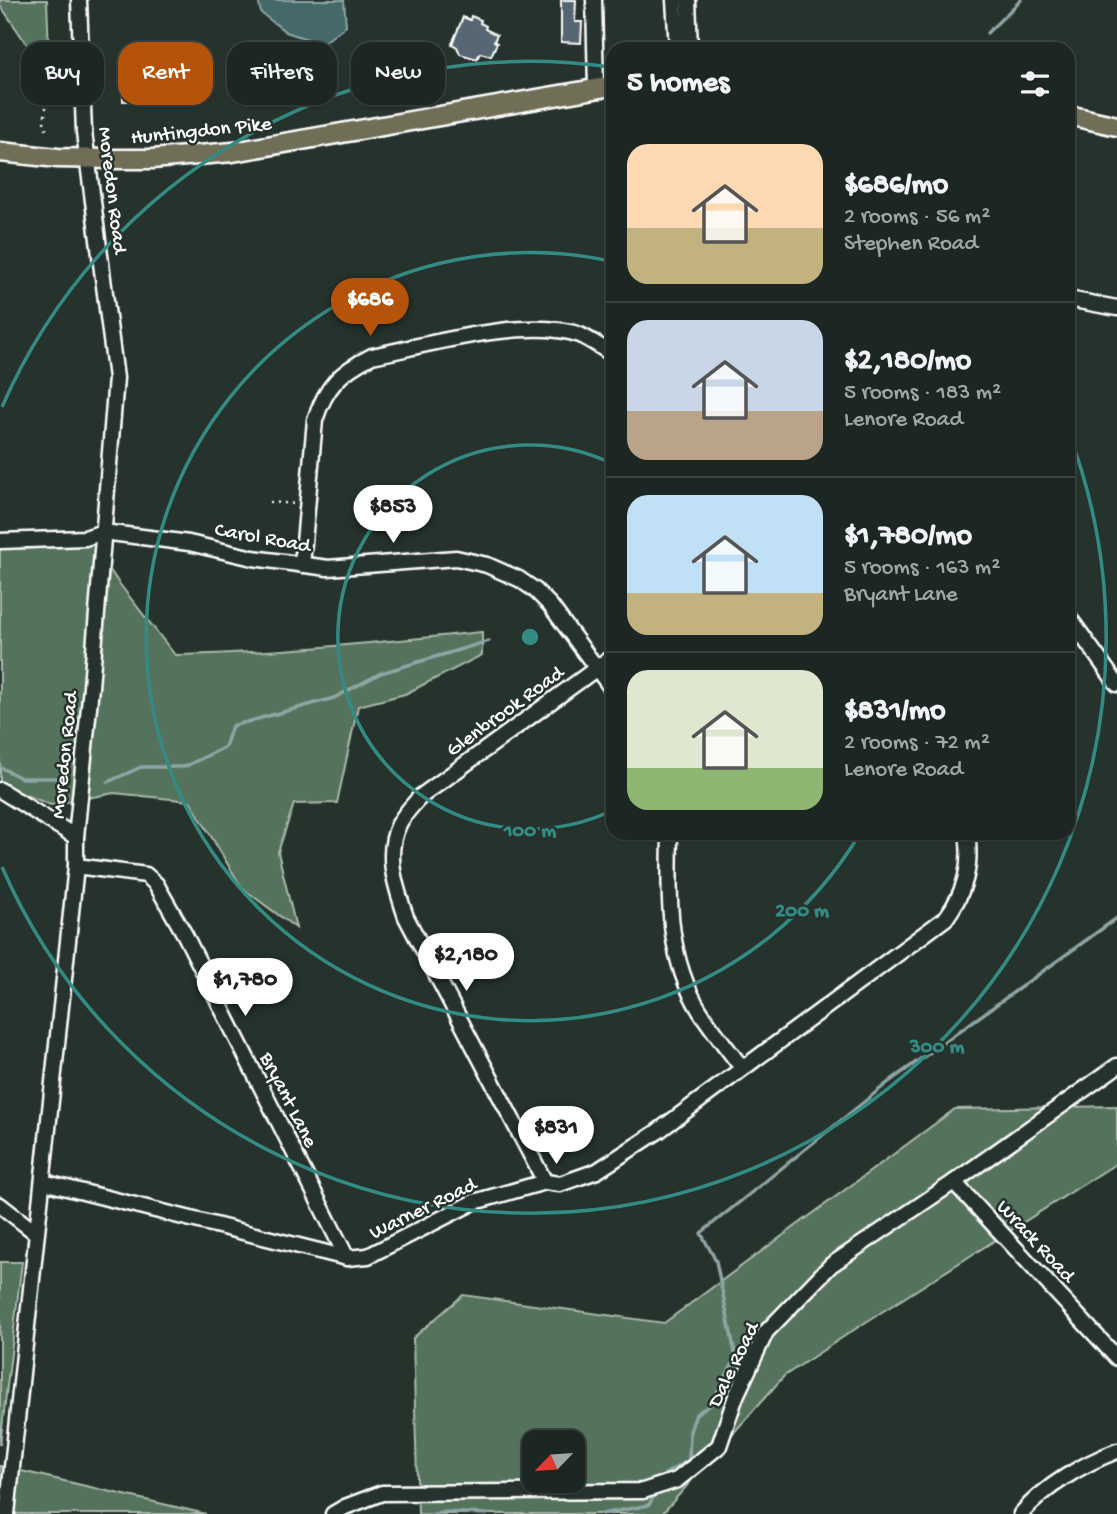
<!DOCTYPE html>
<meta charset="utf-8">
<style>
:root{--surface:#1c2622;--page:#29322f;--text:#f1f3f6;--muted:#a0a5a5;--line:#3a4340;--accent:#b45309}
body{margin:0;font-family:"Gochi Hand",sans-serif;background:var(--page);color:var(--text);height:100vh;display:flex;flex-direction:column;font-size:26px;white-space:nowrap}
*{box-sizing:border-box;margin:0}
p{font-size:23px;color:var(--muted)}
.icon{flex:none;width:38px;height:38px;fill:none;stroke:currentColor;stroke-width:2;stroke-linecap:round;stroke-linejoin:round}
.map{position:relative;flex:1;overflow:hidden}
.details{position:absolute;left:606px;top:42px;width:469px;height:798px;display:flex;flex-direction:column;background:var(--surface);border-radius:21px;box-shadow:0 2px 5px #0004,0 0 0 2px var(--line)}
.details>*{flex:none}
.banner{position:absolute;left:21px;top:42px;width:480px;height:63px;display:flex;gap:14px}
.needle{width:46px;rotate:245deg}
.controls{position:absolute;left:522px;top:1430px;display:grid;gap:14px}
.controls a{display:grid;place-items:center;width:63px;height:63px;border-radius:14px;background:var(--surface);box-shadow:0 2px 5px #0004,0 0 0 2px var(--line);font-size:35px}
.price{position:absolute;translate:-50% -60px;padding:0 16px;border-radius:24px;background:#fff;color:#222;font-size:23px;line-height:46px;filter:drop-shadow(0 2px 4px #0008)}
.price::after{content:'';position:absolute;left:50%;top:42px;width:21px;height:16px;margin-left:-10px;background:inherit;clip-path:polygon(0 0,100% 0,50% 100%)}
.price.on{background:var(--accent);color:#fff}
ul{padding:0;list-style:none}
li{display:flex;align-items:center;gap:21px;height:175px;padding:0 21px}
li+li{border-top:2px solid var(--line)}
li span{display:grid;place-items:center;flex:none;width:196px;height:140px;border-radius:21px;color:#555}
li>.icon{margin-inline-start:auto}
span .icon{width:84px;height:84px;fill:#fffc;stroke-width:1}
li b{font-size:30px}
h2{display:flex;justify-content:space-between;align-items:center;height:84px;padding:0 21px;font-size:30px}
.chip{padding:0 24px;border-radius:21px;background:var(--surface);box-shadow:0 2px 5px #0004,0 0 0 2px var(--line);font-size:24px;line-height:63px}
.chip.on{background:var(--accent);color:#fff}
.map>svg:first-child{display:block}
</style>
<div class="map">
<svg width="1117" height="1514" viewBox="0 0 1117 1514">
<rect width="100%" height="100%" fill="#26332d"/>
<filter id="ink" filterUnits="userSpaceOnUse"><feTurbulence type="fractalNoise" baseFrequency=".0143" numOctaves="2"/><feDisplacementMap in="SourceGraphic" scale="14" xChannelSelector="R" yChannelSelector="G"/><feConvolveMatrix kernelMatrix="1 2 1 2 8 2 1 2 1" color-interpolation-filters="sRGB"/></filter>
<g filter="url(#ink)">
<g fill="#55735b" stroke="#aab9ad" stroke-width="2" fill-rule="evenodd">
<path d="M0,0H47L50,78L0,5Z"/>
<path d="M92,543L118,582L175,655C278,653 380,642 482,632V655L405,694L358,706L337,803L294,804L278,852L296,928L242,888L190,801L114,793L51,805L0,785V546Z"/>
<path d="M1117,1106V1163L866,1322L784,1376L662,1514H418L413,1338L463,1295L664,1323L955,1109ZM534,1442H572V1480H534Z"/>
<path d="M0,1262H22L0,1445Z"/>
<path d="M0,1466L206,1514H0Z"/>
</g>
<path fill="#45696a" stroke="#8fa5a6" stroke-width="2" d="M258,0H344L346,26L322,44L286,32L261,13Z"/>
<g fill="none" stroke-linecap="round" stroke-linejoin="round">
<g stroke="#8fa5a6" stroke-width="3.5">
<path d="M987,33L1021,0"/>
<path d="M0,767L21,778H58"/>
<path d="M108,782L141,767H184L225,747L232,726L334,698L381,673L489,641"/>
<path d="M661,1481L665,1474L689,1460L690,1431L696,1414L710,1405L736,1358L716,1261L701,1233L890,1081L1117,918"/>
<path d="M434,1514L445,1512L487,1514"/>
<path d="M602,1514L649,1505L656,1491"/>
</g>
</g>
<g fill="#576672" stroke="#fff" stroke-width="2">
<path d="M561,0H576L575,22H582L581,43L561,42Z"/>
<path d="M471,16L481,20L480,23L486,26L485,29L497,35L494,41L497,43L491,56L480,53L477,59L460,54L457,47L452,44L463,17L470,20Z"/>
<path d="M134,67H154L155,100L123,101V84H126L134,73Z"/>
</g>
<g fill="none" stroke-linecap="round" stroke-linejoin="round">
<defs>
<g id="minor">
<path d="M594,0L596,88"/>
<path d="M674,0L677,49"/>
<path d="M688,0L690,49"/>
<path d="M1068,299L1117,308"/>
<path d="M0,541L85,538L103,532L189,543L253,558L328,568L456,558L487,565L519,579L535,590L550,605L612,689"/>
<path d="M302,565L315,420C326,386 340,372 372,356C427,345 528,316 580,335C591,340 602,348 612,354"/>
<path d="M1068,616L1117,684"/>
<path d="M0,790L76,837"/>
<path d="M670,833C669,896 666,956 700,1011C713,1031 728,1049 742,1068"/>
<path d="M76,866L146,875L156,884L185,935L347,1258"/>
<path d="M43,1182L347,1258L368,1256L474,1202L545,1182L560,1184L597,1171L657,1132L946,918C965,892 972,866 967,833"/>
<path d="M545,1182L406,917C396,887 384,855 399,824C404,814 413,805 420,797L612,657"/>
<path d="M954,1182L1117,1358"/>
<path d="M0,1205L36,1233"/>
<path d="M7,1514L76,866V837L91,687L116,378L84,132L79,0"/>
<path d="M333,1514L345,1507L382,1493L643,1491L677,1480L719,1446L736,1396L766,1332L831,1265L954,1182L1117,1066"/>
<path d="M1021,1514C1045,1486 1083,1464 1117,1451"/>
</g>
<g id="major">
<path d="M1068,115L1117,126"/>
<path d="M0,152L58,158L110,159H152L233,152L612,86"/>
</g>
</defs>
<use href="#minor" stroke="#fff" stroke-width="19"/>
<use href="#major" stroke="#fff" stroke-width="23"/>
<g stroke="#fff" stroke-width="2.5" stroke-dasharray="2 5" stroke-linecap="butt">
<path d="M46,107L44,123L47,131"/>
<path d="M270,502L296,504"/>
</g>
<use href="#minor" stroke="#26332d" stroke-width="14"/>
<use href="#major" stroke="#716e59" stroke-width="18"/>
</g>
</g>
<g fill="none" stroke="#338b84" stroke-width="3.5">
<path d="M611 811A192 192 0 1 1 611 463"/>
<path d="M859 835A384 384 0 1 1 610 261"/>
<path d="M2 407A576 576 0 0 1 610 67M1068 431A576 576 0 0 1 2 867"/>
</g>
<g text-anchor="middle" stroke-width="5" stroke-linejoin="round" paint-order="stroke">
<g font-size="21" fill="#fff" stroke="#26332d">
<text transform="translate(201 129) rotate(-6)" y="7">Huntingdon Pike</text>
<text transform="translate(114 190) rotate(83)" y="7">Moredon Road</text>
<text transform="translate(263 536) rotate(10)" y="7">Carol Road</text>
<text transform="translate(504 710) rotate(-36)" y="7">Glenbrook Road</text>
<text transform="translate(63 755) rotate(-84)" y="7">Moredon Road</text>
<text transform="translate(290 1099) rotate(63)" y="7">Bryant Lane</text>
<text transform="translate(422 1207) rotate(-26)" y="7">Warner Road</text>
<text transform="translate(1037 1240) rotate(47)" y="7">Wrack Road</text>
<text transform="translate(732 1364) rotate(-64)" y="7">Dale Road</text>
</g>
</g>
<circle cx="530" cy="637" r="10" fill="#338b84" stroke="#26332d" stroke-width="3.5"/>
<g font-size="21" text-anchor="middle" font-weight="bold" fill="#338b84" stroke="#26332d" stroke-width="5" stroke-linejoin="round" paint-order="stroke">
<text x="530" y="836">100 m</text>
<text x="802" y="916">200 m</text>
<text x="937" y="1052">300 m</text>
</g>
</svg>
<div class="controls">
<a><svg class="needle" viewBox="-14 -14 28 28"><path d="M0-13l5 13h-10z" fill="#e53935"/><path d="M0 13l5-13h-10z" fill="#a0a5a5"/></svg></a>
</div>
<b class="price on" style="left:370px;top:338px">$686</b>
<b class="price" style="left:393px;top:545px">$853</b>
<b class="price" style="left:466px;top:993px">$2,180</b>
<b class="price" style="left:245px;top:1018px">$1,780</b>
<b class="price" style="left:556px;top:1166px">$831</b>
<div class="banner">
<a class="chip">Buy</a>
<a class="chip on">Rent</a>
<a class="chip">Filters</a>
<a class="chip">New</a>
</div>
<section class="details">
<h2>5 homes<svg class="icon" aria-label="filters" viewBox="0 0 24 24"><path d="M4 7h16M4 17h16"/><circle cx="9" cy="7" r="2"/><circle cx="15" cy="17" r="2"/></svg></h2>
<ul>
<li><span style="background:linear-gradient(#ffd9b3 60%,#c2b280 0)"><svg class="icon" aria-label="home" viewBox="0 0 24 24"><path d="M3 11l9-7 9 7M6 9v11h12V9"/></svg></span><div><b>$686/mo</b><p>2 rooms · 56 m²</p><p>Stephen Road</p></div></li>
<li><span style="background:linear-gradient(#c9d6e8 65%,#b9a48a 0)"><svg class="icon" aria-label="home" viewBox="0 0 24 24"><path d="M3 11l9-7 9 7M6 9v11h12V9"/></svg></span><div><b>$2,180/mo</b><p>5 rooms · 183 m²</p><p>Lenore Road</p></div></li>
<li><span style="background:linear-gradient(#bfe0f5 70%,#c2b280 0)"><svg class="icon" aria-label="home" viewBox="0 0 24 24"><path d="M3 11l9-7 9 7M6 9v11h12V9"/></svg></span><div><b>$1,780/mo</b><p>5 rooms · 163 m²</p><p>Bryant Lane</p></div></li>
<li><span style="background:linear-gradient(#dfe7d0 70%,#8fb573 0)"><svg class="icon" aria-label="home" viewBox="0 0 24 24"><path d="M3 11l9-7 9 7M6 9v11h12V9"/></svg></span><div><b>$831/mo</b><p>2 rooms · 72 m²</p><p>Lenore Road</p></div></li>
</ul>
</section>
</div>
